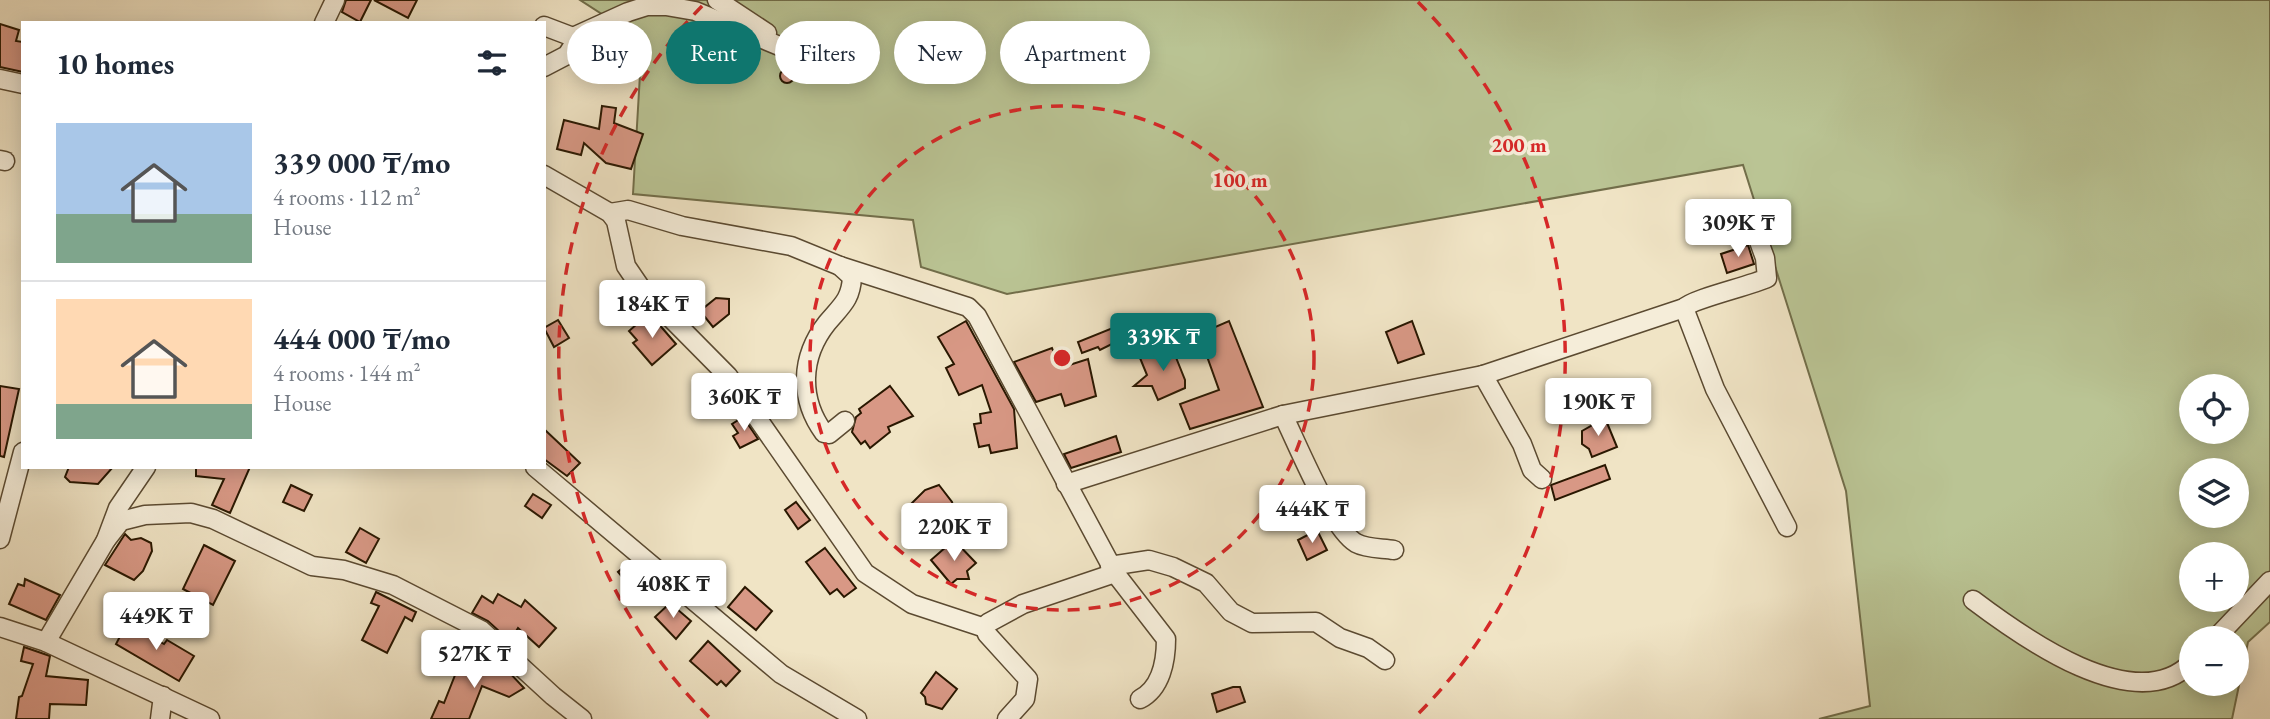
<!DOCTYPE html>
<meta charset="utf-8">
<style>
:root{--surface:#fff;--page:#f2f2f3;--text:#1f2937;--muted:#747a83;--line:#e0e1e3;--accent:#0f766e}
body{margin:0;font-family:"EB Garamond",serif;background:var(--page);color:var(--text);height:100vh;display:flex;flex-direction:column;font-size:26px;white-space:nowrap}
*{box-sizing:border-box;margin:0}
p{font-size:23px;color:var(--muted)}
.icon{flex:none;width:38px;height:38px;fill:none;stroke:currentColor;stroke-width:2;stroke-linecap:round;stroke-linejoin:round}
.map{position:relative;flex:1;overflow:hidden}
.panel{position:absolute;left:21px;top:21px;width:525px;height:448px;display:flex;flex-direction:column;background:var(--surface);border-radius:0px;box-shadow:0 4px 18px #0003}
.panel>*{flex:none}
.guide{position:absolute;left:567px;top:21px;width:665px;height:63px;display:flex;gap:14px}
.tools{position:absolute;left:2179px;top:374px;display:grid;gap:14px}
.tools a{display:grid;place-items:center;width:70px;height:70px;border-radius:50%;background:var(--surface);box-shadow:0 4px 18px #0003;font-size:35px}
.price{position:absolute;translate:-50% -60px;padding:0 16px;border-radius:7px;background:#fff;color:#222;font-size:23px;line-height:46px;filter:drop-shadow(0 2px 4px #0008)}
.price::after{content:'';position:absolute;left:50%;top:42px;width:21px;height:16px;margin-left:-10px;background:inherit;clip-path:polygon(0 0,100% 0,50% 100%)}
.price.on{background:var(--accent);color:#fff}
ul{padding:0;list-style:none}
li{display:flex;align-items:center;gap:21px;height:175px;padding:0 35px}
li+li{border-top:2px solid var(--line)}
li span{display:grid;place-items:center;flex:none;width:196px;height:140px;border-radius:0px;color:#555}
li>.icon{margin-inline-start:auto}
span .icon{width:84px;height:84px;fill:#fffc;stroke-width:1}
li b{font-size:30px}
h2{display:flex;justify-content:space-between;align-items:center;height:84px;padding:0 35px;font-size:30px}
.tag{padding:0 24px;border-radius:32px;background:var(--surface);box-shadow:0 4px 18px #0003;font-size:24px;line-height:63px}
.tag.on{background:var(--accent);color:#fff}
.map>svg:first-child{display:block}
</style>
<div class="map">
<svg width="2270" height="719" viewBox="0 0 2270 719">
<rect width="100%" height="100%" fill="#f0e4c5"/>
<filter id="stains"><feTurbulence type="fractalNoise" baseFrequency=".00286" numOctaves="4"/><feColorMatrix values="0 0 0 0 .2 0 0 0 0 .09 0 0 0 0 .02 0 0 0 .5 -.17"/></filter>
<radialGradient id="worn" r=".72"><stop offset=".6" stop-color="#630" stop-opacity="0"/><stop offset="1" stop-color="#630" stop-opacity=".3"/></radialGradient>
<path fill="#bac494" stroke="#726e4a" stroke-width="2" fill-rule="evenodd" d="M580,0H2270V622L2248,642L2232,719H1819L1870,706L1846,491L1743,165L1007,294L921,267L913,220L633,194L642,40ZM2191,387H2236V432H2191ZM2191,471H2236V516H2191ZM2191,555H2236V600H2191ZM2191,639H2236V684H2191Z"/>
<g fill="#d89885" stroke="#291700" stroke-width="2">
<path d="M346,0H371L360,22L342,12Z"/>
<path d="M374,0H417L408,18Z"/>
<path d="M0,24L19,30L16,41L23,42V72L0,67Z"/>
<circle cx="787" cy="76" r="7"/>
<path d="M602,106L616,108L614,123L643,134L631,169L606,163L584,143L581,155L557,149L564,120L599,129Z"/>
<path d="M1748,245L1754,264L1727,273L1721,254Z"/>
<path d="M716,298L729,299V314L713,327L700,311Z"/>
<path d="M646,316L652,324L657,322L676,344L652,365L633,343L637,340L629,331Z"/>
<path d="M558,320L569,338L554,347L544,328Z"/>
<path d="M966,321L1014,409L1017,448L991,453L989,445L979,447L974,424L981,423L980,414L991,412L982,385L959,395L946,368L954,364L938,337Z"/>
<path d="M1130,321L1134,333L1100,350L1098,347L1082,353L1078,342Z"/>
<path d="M1229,321L1263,407L1190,429L1180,404L1219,390L1199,334Z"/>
<path d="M1412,321L1424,354L1398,363L1386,332Z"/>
<path d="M1171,345L1185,380V388L1158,400L1152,386H1134L1147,375L1140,358Z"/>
<path d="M1052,348L1060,368L1088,359L1096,396L1065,406L1061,394L1036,402L1014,362Z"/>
<path d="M0,386L19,389L4,457L0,456Z"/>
<path d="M890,386L913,416L888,427L890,432L870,448L865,441L861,444L852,432L856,417L861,413L859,409Z"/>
<path d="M743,417L758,439L740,448L733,436L738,433L732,424Z"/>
<path d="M1605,418L1617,447L1592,457L1589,449L1582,444V431Z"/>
<path d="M544,429L580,463L567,476L544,459Z"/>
<path d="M1116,436L1121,452L1071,468L1064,454Z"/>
<path d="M1605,465L1610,479L1555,500L1551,485Z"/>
<path d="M69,467H113L98,484L70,482L65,477Z"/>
<path d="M196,467H250L230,513L212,505L224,479L196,476Z"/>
<path d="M291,485L312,495L304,511L283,502Z"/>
<path d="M939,485L952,502L954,510L953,518L937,536L917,521L910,505L925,490Z"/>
<path d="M533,494L551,505L542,518L525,506Z"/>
<path d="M796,502L810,520L798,529L785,510Z"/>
<path d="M360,528L379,539L366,563L346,552Z"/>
<path d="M1317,530L1327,550L1307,560L1298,540Z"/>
<path d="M125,534L131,540L141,538L151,543L152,551L143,571L134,580L105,565Z"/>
<path d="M954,540L976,563L967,571L969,579H957L951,584L931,560Z"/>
<path d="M204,545L235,561L213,605L183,589Z"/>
<path d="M825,548L856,588L844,597L837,589L830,594L806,562Z"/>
<path d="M630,562L641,574L628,584L618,572Z"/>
<path d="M25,579L60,595L46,620L9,604L18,584L24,586Z"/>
<path d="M745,587L772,611L756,630L728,607Z"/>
<path d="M376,592L416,612L412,621L405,617L387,653L362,640L379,606L371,603Z"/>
<path d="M498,594L521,607L525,600L556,628L539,647L518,628L510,641L488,621L472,613L482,596L493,603Z"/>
<path d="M670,603L691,621L676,639L655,617Z"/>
<path d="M127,623L164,644L167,640L194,656L179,681L116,644Z"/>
<path d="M708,641L740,671L726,686L721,681L717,685L690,661Z"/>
<path d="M24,647L50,656L46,676L88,680L86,705L50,704L49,719H16L19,697L22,696L33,664L21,661Z"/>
<path d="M461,660L495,673L498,666L505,668L524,688L509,697L482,686L469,719H431L439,701L444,703Z"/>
<path d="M936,672L957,689L942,709L926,704L925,697L921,693Z"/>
<path d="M1233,687H1240L1245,702L1217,712L1212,694Z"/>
</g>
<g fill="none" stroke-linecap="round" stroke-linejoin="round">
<defs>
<g id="minor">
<path d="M717,0L767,33"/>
<path d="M324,23L335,0"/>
<path d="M544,26L573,37L574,44L567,55L544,67"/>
<path d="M573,37L628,12L647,6H666L695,11L789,50"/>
<path d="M0,79L23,84"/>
<path d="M0,160L5,161"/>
<path d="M544,175L610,213L616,221L626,266L641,288L728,376L865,573L912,604L985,628"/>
<path d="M610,213L628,210L682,226L791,246L840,266L968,307L977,316L1115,573L1023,604L988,623L985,628L987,634L1028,679L1025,699L1007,719"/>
<path d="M840,266L852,277C851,300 841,306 827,323C800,357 799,399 824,433L829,434L845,421"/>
<path d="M1684,308L1715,389L1787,527"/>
<path d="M1483,375L1522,444L1532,470L1542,479"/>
<path d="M1283,415C1297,443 1331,528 1356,543C1367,549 1382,548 1394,550"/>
<path d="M535,467L781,674L857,719"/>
<path d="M1066,484L1283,415L1483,375L1684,308C1692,299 1750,286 1767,278L1765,258L1748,211"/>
<path d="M0,539L23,452"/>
<path d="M106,540L121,521L145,515L191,513L213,519L312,566L344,570L393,585L481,630L553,696L582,719"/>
<path d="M1110,566L1149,560L1173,567L1206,583L1231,612L1252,623L1316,622L1340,638L1368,648L1385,660"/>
<path d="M1115,573L1166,639C1166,661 1161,688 1140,699"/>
<path d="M1973,600C2022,637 2135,719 2191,663"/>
<path d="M0,627L46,642L210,719"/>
<path d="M2215,639L2270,581"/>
<path d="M46,642L106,540L118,508L146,467"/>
<path d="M160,719L163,696"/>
</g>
</defs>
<use href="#minor" stroke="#5b4a31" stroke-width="21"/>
<use href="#minor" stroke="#f5edd9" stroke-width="18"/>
</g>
<g fill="none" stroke="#d62828" stroke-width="3.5" stroke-dasharray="12 9">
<circle cx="1062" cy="358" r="252"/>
<path d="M709 717A504 504 0 0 1 706 2M1418 2A504 504 0 0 1 1415 717"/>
</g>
<circle cx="1062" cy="358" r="10" fill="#d62828" stroke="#f5edd9" stroke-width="3.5"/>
<g font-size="21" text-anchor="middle" font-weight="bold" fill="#d62828" stroke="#f5edd9" stroke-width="7" stroke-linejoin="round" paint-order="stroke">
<text x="1519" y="152">200 m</text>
<text x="1240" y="187">100 m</text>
</g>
<rect width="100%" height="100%" filter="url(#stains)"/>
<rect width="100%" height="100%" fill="url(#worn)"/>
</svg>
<div class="tools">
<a><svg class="icon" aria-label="locate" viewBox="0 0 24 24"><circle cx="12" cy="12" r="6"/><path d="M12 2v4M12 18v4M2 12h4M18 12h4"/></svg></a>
<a><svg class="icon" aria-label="layers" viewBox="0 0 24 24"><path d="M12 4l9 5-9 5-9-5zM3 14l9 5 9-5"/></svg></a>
<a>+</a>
<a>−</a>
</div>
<b class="price" style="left:1738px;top:259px">309K ₸</b>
<b class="price" style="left:652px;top:340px">184K ₸</b>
<b class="price on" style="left:1163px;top:373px">339K ₸</b>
<b class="price" style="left:744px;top:433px">360K ₸</b>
<b class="price" style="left:1598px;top:438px">190K ₸</b>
<b class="price" style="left:1312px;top:545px">444K ₸</b>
<b class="price" style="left:954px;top:563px">220K ₸</b>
<b class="price" style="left:673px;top:620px">408K ₸</b>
<b class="price" style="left:156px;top:652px">449K ₸</b>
<b class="price" style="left:474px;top:690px">527K ₸</b>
<div class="guide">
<a class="tag">Buy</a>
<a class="tag on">Rent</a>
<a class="tag">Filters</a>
<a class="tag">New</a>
<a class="tag">Apartment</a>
</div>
<section class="panel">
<h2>10 homes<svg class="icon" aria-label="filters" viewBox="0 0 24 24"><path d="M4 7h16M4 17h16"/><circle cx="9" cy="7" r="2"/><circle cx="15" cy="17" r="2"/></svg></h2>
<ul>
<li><span style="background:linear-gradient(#a9c7e8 65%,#7fa58c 0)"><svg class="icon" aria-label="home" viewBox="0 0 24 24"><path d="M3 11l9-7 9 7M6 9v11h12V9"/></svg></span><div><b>339 000 ₸/mo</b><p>4 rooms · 112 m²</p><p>House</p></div></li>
<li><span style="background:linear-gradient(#ffd9b3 75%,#7fa58c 0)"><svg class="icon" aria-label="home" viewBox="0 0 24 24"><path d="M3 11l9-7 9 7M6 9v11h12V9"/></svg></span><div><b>444 000 ₸/mo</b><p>4 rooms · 144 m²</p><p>House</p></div></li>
</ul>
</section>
</div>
